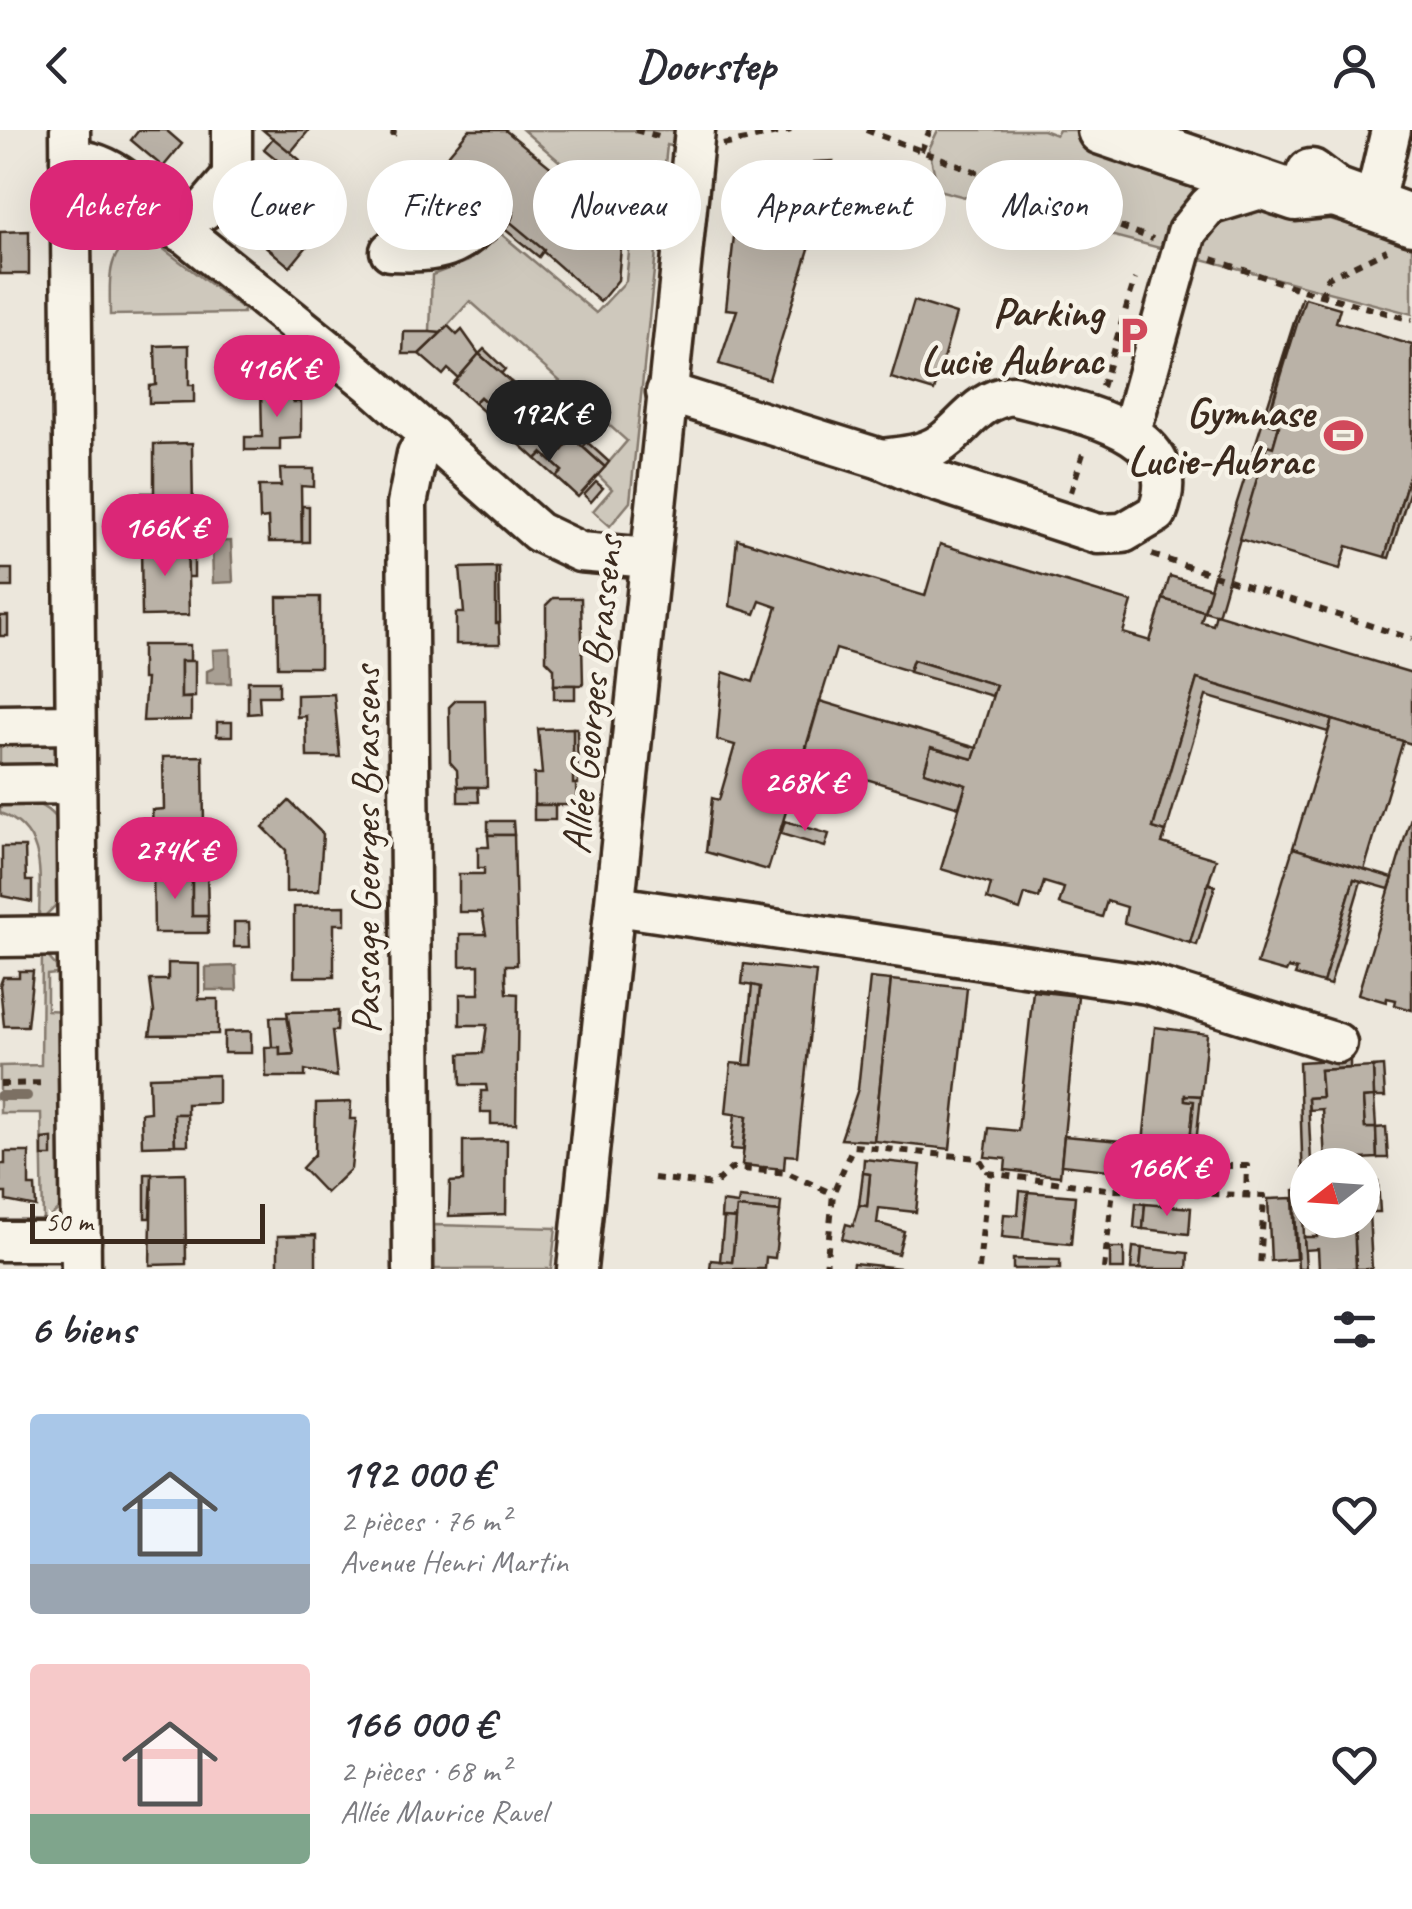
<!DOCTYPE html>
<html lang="fr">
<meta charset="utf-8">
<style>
:root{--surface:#fff;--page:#f7f7f7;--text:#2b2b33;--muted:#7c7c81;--accent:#db2777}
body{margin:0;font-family:Caveat,sans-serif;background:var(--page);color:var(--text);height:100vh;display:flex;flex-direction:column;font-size:38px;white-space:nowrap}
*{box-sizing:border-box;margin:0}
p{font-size:32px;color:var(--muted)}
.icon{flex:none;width:55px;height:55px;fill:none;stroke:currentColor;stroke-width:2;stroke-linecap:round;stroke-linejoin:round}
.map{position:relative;height:1139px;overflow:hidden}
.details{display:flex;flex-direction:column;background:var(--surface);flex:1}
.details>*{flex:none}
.top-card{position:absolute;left:30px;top:30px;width:1352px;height:90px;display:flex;gap:20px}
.needle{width:65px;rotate:253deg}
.buttons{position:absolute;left:1290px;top:1018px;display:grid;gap:20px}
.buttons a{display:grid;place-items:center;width:90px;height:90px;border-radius:50%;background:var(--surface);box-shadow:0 10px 40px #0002;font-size:50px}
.scale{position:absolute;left:30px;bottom:25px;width:235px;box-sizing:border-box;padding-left:10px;border:5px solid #3b2a1e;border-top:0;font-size:28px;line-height:35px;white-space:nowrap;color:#3b2a1e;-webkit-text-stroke:8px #f7f3e8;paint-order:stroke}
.price{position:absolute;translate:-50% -85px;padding:0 22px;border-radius:35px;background:var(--accent);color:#fff;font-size:32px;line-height:65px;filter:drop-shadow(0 2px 5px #0008)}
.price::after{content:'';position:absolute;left:50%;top:60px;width:30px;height:22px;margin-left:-15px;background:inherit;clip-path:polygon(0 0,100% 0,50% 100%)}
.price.current{background:#222;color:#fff}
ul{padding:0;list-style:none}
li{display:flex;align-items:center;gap:30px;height:250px;padding:0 30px}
li span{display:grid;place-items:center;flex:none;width:280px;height:200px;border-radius:10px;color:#555}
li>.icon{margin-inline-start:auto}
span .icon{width:120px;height:120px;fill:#fffc;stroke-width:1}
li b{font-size:42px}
h2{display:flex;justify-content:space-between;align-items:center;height:120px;padding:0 30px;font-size:42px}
.chip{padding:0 35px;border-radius:45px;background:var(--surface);box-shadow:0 10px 40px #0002;font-size:35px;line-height:90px}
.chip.current{background:var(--accent);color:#fff}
header{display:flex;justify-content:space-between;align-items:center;height:130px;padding:0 30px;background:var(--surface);font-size:45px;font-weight:800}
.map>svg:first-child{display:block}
</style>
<header><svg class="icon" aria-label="back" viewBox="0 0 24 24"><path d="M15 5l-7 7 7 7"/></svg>Doorstep<svg class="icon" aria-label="person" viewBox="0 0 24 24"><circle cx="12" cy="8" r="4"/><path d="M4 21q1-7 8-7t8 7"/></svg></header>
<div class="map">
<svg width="1412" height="1139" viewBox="0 0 1412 1139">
<rect width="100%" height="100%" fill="#ece7dc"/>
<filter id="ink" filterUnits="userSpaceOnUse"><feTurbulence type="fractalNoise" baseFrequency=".01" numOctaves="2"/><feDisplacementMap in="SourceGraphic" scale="20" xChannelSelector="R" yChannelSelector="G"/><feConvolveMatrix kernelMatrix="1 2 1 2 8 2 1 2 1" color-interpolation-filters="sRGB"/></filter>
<g filter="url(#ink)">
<g fill="#cec8bc" stroke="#84796d" stroke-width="2.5">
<path d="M523,0H682L680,18L667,15L630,372L610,396L593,381L612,359L598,345L627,311L470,171L441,203L430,202L432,145L469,131L500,103L596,183L626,151L632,94Z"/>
<path d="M938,0H1043L1056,5L1059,0H1078L1280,75L1412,112V184L938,60L929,19Z"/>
<path d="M149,108L243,179V183L110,185C110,149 104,111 149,108Z"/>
<path d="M0,604L49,612L60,620L61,627L42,641L0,646Z"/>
<path d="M0,664C75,677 60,699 66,765L39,792C39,749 49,701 0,683Z"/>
<path d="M42,820L56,836L57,844L47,845V880L67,881L69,1070L43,1093L41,983H0V936L41,935Z"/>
<path d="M434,1095L556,1098L551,1139H434Z"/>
</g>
<g fill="#a89f93" stroke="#7c7064" stroke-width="2.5">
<path d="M231,411L233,452L213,453L212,412Z"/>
<path d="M230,519L231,553H207V541L214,538L213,520Z"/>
<path d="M236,836L237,860H206V837Z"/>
</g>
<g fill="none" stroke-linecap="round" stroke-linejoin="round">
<path stroke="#7c7064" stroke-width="10" d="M0,966H27"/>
</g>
<g fill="#bab2a7" stroke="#3b2a1e" stroke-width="2.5">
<path d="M139,0H166L182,14L163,37L131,10Z"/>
<path d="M263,0H309L290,23Z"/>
<path d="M469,0H505L623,96L618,150L600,172L497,81L438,37Z"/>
<path d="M273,8L300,30L291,41L309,56L289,80L257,52L276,29L264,19Z"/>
<path d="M833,31L825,59L815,56L812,66L824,70L769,249L719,234L737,180L726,179L739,60L756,67L761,51L786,59L789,49L803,54L813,32Z"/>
<path d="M183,54L201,68L190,82L171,68Z"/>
<path d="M273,66L301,88L291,98L309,114L290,137L257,109L277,87L264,76Z"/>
<path d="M402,80L425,81V103L401,102Z"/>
<path d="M497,81L544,120L539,127L491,88Z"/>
<path d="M29,101V144H0V102Z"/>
<path d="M1302,167L1267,292L1279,296L1273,317L1267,315L1218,485L1204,481L1210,458Z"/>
<path d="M1305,168L1340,178L1336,192L1412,215V336L1385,427L1347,416L1340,439L1239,409L1267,315L1273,317L1279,296L1267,292Z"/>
<path d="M914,171L956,184L934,261L891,248Z"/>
<path d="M448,196L457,205L462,200L479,224L458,248L448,239L443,245L419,224Z"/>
<path d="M404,202H430L441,203L419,224H403Z"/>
<path d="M189,215V255H194V272L149,273V256L156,255L155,216Z"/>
<path d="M484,219L505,239L501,244L479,224Z"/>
<path d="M479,224L511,252L490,276L480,267L474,273L453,254Z"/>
<path d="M511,252L573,308L552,332L542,323L536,329L494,291L500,285L490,276Z"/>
<path d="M525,257L567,295L563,299L521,261Z"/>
<path d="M261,258H292L293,272H301V308L280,309V320H245V307H262Z"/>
<path d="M480,267L500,285L494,291L474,273Z"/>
<path d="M573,308L605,337L578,367L556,347L562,341L552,332Z"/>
<path d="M587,312L609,332L605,337L583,317Z"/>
<path d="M192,313L193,381H142V363H154V314Z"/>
<path d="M542,323L562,341L556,347L536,329Z"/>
<path d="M1412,336V353L1389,428L1385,427Z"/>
<path d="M280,339H314V357L301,356L302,412H269L268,388L260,389L259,356H281Z"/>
<path d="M596,352L603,358L591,372L584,365Z"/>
<rect x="302" y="376" width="7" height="36"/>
<path d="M737,409L925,466L940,414L1132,472L1123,503L1150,511L1163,469L1204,481L1201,492L1213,495L1216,484L1412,543V614L1197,549L1153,698L1166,702L1162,713L1216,729L1190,813L1124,793L1127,777L1107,771L1102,787L1059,774L1064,758L1044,752L1039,768L1025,764L1020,780L987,769L991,754L941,739L966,655L924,642L931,617L973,629L996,555L913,530L909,541L836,519L768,740L706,722L712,668L719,670L735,615L717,610L723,542L753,552L777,477L760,471L755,484L730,476Z"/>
<path d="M187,412H194V447H188Z"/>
<path d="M187,412L189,485L142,486L141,413Z"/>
<path d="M496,437L500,514H456V483H464L460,438Z"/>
<path d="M496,437H499L500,493H496Z"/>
<rect x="0" y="439" width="12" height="18"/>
<path d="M1170,446L1211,458L1204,481L1163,469Z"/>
<path d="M277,467H320V537H278Z"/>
<path d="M553,468H581L583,555H554V538L546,530V475Z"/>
<rect x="0" y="486" width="8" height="20"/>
<path d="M142,515H190V531H181V568H191V590L143,591L146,549H142Z"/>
<path d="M913,530L996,555L992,566L909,542Z"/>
<path d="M181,531H195V567L181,568Z"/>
<path d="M1197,549L1332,590L1328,602L1206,566L1166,702L1153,698Z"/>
<path d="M248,551H279V566H259L260,583L248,584Z"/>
<rect x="554" y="555" width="21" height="14"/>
<path d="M334,564L340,627H307L306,586L297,587V565Z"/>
<path d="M456,570H485L487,657H458L457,640L450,632L449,577Z"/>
<path d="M820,571L977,618L973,629L931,617L924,642L966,655L959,677L803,630Z"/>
<path d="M1332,590L1403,611L1364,740L1293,718Z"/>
<rect x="217" y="592" width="15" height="14"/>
<path d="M573,598L577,675H534V644H542L538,599Z"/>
<path d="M573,598H577L578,654H573Z"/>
<path d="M203,626L204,697L153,698L152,680L164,679L163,627Z"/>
<path d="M458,657H478L479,672H458Z"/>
<path d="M289,671L323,704L319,761L286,762V720L263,697Z"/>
<rect x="534" y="675" width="21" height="15"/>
<path d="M1412,684V880L1395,875L1396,870L1387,868L1386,872L1358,864Z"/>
<path d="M488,691H513L514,705H488Z"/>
<path d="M785,691L829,704L825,717L781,704Z"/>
<path d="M488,705H514L517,835H506V849L507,863L518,864L516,994H491V982H481V961H487L486,955H461L460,924L483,923L487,895H460V864H479V835L460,836V804H486L482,782H459V744H484V738H478V717H489Z"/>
<path d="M2,717H25L26,751H32V772L2,766Z"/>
<path d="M1293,718L1393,748L1389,759L1354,749L1323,853L1295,845L1297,840L1288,838L1286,842L1257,834Z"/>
<path d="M153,737H192V786H208V803H154Z"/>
<path d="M192,737H207L208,786H192Z"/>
<path d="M1354,749L1361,751L1330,855L1323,853Z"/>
<path d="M1208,753L1215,756L1197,815L1190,813Z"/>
<path d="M345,776V794H334V847H294V777Z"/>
<path d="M234,792H249L250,817H234Z"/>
<path d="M168,833L199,834V869H218V904L150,905L154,882L150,850H168Z"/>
<path d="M744,834L816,842L797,1026L785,1025L784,1039L742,1035L747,986L726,983L731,933L752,935L760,857L742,854Z"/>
<path d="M19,841H33L27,896H4L0,855L3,847H19Z"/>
<path d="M870,848L891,850L874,1011L841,1009L858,959Z"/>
<path d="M891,850L967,858L950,1019L874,1011Z"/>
<path d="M752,855L760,857L752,935H744Z"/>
<path d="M1033,861L1078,866L1060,1046L1005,1040L1006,1029L985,1027L989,998L1018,1001Z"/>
<path d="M338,881L337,901H332L337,947L305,940V947H266L265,917H280V925L294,924L287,882Z"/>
<path d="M270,887H287L294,924L280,925V917H272Z"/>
<path d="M1155,897L1207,904L1201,966L1185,965V970L1194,971L1189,1022L1195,1023L1194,1035H1187L1185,1059L1130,1053L1131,1042L1118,1041L1121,1011L1143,1013Z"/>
<path d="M251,901V923H224V902Z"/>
<path d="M1350,929V938L1320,940L1322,967L1308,968L1311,1032L1354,1029V1035H1308V1055H1303L1299,932Z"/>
<path d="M1383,936L1385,967H1374L1373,937Z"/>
<path d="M1373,937L1374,967L1363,968L1365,998H1376L1377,1028L1325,1031L1322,979L1309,980L1308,968L1322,967L1320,940Z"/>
<path d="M218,945V973L187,974V984H174L175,1015L142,1016L141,983L150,982L149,947Z"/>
<path d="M1185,965L1201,966L1195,1023L1189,1022L1194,971L1185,970Z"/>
<path d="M1374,967L1376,998H1365L1363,968Z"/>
<path d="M351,972L350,989H356L351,1039L326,1063L302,1038L315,1024L316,973Z"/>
<path d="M174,984H187L188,1015H175Z"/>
<path d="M735,984L747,986L743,1020L731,1019Z"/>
<path d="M1386,997L1388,1028H1377L1376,998Z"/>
<path d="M1064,1006L1121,1011L1118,1041L1061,1035Z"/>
<path d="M52,1008V1026H42V1009Z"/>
<path d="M507,1010L506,1084L449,1086L450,1052L463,1051V1011Z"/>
<path d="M5,1022H29V1056H35L36,1077L6,1071V1063H0V1034H5Z"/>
<path d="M864,1029L921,1035L916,1082L879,1078L877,1093L904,1101L898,1124L842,1109L846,1094L853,1096L859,1075L867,1076L870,1044L863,1043Z"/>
<path d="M185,1043L186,1134L150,1135L152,1044Z"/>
<path d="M863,1043L870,1044L867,1076L859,1075Z"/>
<path d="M145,1044H152L150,1088H145Z"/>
<path d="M1378,1051L1380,1082H1369L1367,1052Z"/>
<path d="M1362,1052H1367L1369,1082H1362Z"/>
<path d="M1302,1059L1304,1107L1306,1139H1298L1294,1060Z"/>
<path d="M1020,1061L1028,1062L1023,1109L1002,1107L1004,1084L1018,1085Z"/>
<path d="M1028,1062L1075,1066L1071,1114L1023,1109Z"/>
<path d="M739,1068L781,1072L780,1082L737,1078L736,1089L721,1088L722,1072L738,1074Z"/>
<path d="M1293,1068L1296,1129L1271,1131L1268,1069Z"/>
<path d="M1136,1073L1145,1074L1143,1099L1134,1098Z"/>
<path d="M1145,1074L1191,1078L1189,1104L1143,1099Z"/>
<path d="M737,1078L780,1082L775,1128L766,1127L765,1139H710L711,1130L732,1132Z"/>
<path d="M1362,1082H1369L1372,1139H1356L1354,1090H1362Z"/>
<path d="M724,1088L736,1089L732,1132L720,1131Z"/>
<path d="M1316,1090H1354L1356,1139H1319L1318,1119L1305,1120L1304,1107H1317Z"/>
<path d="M316,1105V1139H278V1106Z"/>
<path d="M1133,1117L1142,1118L1140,1139H1131Z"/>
<rect x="1110" y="1118" width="14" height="21"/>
<path d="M1142,1118L1188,1123L1187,1139H1140Z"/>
<path d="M1013,1129L1060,1130V1139H1013Z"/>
<path d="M853,1133L910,1139H852Z"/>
</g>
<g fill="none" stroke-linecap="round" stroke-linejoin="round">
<defs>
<g id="minor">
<path d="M70,0L81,1139"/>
<path d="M70,30C113,27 156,76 185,104C142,81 109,69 71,108"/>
<path d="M1373,77L1391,0"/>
<path d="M204,80L232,47V0"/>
<path d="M185,104L371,254L538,402L580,422L650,428"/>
<path d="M390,121C438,123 460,120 492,81"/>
<path d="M666,262L881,329"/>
<path d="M1012,265C1070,282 1192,297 1157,383L1123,403L1098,404L920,346L881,329C905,326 929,325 948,308C970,289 980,270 1012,265Z"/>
<path d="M1131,302L1187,102L1209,75L1267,57"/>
<path d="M0,595L75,594"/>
<path d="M0,655L76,654"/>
<path d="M616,776L1147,854L1337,913"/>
<path d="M0,807L78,806"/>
<path d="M0,1111H81"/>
<path d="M413,1139L407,374L417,324L431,306"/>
<path d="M577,1139L695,0"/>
</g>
<g id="major">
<path d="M1102,0L1296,66L1335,62"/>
<path d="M1311,44L1335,62L1412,90"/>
</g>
</defs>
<use href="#minor" stroke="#3b2a1e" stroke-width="45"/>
<use href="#major" stroke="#3b2a1e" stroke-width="55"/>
<g stroke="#3b2a1e" stroke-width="6" stroke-dasharray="8 8" stroke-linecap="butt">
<path d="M635,0L662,7"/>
<path d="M866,0L1153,109"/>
<path d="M393,6L394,0"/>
<path d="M723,15L791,0"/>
<path d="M921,21L930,0"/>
<path d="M1212,129L1299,159L1412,190"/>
<path d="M1321,166L1328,148L1387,120"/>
<path d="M1102,257L1135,149"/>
<path d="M1071,362L1085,317"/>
<path d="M1152,425L1412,509"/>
<path d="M0,954L48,953"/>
<path d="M1224,1036H1247L1246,1067"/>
<path d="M654,1048L714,1055L732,1038L788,1043L833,1064"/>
<path d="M826,1139L833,1064L853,1016L979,1028L988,1043"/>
<path d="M979,1139L988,1043L1113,1060L1264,1066L1260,1139"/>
<path d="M1104,1139L1113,1060"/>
</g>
<use href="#minor" stroke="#f7f3e8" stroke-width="38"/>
<use href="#major" stroke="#f7f3e8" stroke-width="48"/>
</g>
</g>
<defs>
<symbol id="parking-bare" viewBox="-9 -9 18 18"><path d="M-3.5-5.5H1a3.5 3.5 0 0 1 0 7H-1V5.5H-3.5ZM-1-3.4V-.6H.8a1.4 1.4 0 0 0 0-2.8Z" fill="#d1495b" stroke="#f7f3e8" stroke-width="2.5" paint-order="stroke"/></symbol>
<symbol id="stadium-bare" viewBox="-9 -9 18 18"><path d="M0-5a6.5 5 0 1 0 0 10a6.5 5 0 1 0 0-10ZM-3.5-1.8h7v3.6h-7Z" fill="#d1495b" stroke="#f7f3e8" stroke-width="2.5" paint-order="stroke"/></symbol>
</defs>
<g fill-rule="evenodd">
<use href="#parking-bare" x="1106" y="178" width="55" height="55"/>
<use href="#stadium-bare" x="1316" y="278" width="55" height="55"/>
</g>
<g text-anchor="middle" stroke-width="9" stroke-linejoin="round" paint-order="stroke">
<g font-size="42" font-weight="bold" fill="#3b2a1e" stroke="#f7f3e8" text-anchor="end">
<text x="1103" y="196">Parking<tspan x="1103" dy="48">Lucie Aubrac</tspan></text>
<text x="1314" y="296">Gymnase<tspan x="1314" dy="48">Lucie-Aubrac</tspan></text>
</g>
<g font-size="42" fill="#3b2a1e" stroke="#f7f3e8">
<text transform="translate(591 565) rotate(-84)" y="15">Allée Georges Brassens</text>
<text transform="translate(365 720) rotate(-90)" y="15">Passage Georges Brassens</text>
</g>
</g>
</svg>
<div class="buttons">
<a><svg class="needle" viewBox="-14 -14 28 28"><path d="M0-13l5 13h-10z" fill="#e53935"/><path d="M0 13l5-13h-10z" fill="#7c7c81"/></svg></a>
</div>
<div class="scale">50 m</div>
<b class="price" style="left:277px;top:290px">416K €</b>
<b class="price current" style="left:549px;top:335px">192K €</b>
<b class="price" style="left:165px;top:449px">166K €</b>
<b class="price" style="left:805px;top:704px">268K €</b>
<b class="price" style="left:175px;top:772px">274K €</b>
<b class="price" style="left:1167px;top:1089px">166K €</b>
<div class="top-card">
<a class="chip current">Acheter</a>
<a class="chip">Louer</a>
<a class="chip">Filtres</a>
<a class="chip">Nouveau</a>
<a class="chip">Appartement</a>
<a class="chip">Maison</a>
</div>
</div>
<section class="details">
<h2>6 biens<svg class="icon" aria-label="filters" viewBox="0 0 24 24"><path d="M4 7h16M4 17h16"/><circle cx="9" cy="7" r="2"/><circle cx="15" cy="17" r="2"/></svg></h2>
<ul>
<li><span style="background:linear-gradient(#a9c7e8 75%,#9aa5b1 0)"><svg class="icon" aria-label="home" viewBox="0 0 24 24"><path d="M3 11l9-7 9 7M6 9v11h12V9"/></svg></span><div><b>192 000 €</b><p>2 pièces · 76 m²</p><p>Avenue Henri Martin</p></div><svg class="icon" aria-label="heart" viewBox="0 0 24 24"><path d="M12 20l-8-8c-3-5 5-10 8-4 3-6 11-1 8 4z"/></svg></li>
<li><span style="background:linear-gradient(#f6c9c9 75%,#7fa58c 0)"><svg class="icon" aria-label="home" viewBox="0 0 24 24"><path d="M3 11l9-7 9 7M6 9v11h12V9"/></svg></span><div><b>166 000 €</b><p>2 pièces · 68 m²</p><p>Allée Maurice Ravel</p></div><svg class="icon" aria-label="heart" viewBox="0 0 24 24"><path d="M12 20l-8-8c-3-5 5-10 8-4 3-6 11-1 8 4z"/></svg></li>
</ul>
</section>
